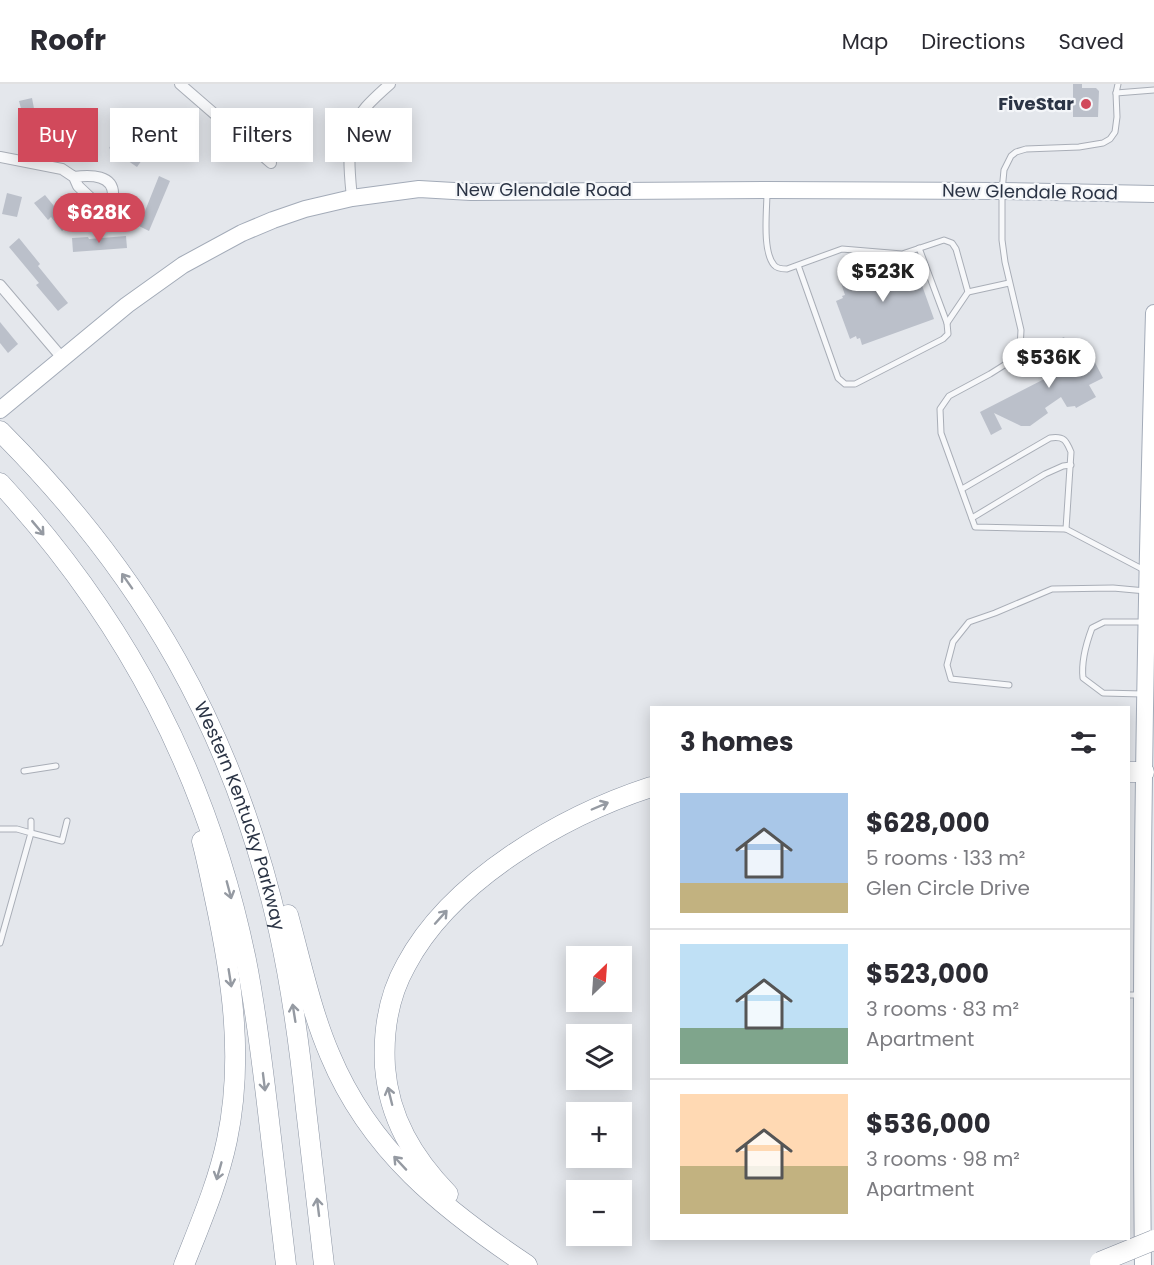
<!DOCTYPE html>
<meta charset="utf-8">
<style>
:root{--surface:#fff;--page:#f7f7f7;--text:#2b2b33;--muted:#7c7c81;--line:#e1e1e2;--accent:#d1495b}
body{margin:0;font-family:Poppins,sans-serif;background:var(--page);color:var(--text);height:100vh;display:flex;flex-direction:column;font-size:22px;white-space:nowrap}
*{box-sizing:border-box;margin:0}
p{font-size:20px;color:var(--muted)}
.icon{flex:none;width:33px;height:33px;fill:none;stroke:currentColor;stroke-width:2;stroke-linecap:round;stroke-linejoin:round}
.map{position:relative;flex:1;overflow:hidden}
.sheet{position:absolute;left:650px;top:622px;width:480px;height:534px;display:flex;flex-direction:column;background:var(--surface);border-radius:0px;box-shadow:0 3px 15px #0003}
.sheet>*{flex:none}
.banner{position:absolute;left:18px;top:24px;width:542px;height:54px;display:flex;gap:12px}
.needle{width:39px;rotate:25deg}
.fabs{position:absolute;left:566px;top:862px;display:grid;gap:12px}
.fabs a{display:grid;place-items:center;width:66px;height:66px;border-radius:0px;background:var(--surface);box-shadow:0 3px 15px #0003;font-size:30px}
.price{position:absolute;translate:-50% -51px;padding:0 14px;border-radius:21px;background:#fff;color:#222;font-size:20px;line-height:39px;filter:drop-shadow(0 2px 3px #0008)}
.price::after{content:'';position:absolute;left:50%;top:36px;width:18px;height:14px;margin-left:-9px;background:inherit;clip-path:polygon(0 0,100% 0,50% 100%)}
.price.active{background:var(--accent);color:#fff}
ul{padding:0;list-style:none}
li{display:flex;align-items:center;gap:18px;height:150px;padding:0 30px}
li+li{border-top:2px solid var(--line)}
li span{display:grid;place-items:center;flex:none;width:168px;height:120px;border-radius:0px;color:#555}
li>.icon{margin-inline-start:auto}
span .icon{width:72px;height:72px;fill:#fffc;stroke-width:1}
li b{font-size:26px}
h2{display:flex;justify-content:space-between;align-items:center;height:72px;padding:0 30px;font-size:26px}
.pill{padding:0 21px;border-radius:0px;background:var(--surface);box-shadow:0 3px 15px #0003;font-size:21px;line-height:54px}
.pill.active{background:var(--accent);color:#fff}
header{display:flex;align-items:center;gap:36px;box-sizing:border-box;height:84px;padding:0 30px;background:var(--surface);border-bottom:2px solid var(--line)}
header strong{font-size:28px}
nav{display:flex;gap:33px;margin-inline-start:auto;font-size:21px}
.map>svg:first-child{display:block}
</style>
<header>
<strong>Roofr</strong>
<nav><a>Map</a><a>Directions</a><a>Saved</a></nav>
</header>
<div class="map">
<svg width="1154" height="1181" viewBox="0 0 1154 1181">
<rect width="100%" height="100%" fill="#e4e7ec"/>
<g fill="#bbc0ca">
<path d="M1073,0H1082V4H1096L1099,7L1098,33H1073Z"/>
<path d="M32,14L36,35L33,36L36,52L23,54L19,37L24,36L19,17Z"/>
<path d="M60,36L79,41L78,44L95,49L91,62L75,57L76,54L56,48Z"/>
<path d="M116,54L144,73L137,83L109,64Z"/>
<path d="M159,92L170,97L149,147L139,142Z"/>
<path d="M7,109L22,113L17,133L2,130Z"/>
<path d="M45,111L58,127L61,125L72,139L62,147L51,133L48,136L34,119Z"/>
<path d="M126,152L127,164L73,168L72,154L88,153L89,155Z"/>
<path d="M19,154L40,180L38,182L68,219L58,227L36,201L39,199L9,163Z"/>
<path d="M875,180H884L887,187L904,181L909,197L919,193L934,235L862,261L860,254L857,255L856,252L850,255L836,217L843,214L842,212L845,211L841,199L858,193L857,190L863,185Z"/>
<path d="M0,238L18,260L8,269L0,259Z"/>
<path d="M1064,253L1074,274L1089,267L1103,294L1089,301L1096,313L1076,324L1075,322L1067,323L1061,313L1045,324L1048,329L1030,342H1021L994,329L1002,345L991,351L980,328L1056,289L1043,263Z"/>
</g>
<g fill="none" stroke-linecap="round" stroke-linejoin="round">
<defs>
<g id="lane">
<path d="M1118,0L1116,9L1117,33L1115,48L1110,55L1103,59L1079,63L1026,65L1016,68L1011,72L1004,86L1002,107V156L1005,178L1021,246L1020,264L1017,273L990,290L949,312L940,325L941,349L975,443L1066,445L1144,486"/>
<path d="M1116,9L1154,6"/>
<path d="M767,108C767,126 762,167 774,181C777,185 783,185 787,185L842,165L902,170L944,156L952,159L956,165L968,208L947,239L948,250L943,255L855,300H845L838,294L798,181"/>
<path d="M919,164L947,239"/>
<path d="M968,208L1009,199"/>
<path d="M962,405L1050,354C1064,352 1066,356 1071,368L1066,445"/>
<path d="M972,434L1045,390L1063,382L1071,381"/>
<path d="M1009,601L951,595L947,581L953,558L969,538L995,529L1052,505L1113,504L1146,507"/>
<path d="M1143,610L1103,609L1083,594C1081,577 1086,560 1092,544L1104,538H1145"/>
<path d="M24,687L56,682"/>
<path d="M31,737V749L62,757L67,737"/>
<path d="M0,745H17L31,749L0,859"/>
<path d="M1128,911H1141"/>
</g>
<g id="street">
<path d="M180,0L271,79"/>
<path d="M0,73L62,85L74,93L78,102L96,119L101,121L106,120L113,113C115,90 90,91 74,93"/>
<path d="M352,114C349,83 344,49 366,23C373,15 382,7 390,0"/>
<path d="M0,201L63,275"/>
</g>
<g id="primary">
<path d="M0,326L127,221L183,181L242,149L273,136L305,125L352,114L419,105L471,108L767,106L1002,107L1154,110"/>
<path d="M1143,1181C1139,864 1145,546 1154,229"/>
</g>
<g id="highway">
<path id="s1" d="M0,347C144,491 234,648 279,847C292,906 300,966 306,1025C312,1077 318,1129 324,1181"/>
<path d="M0,399C127,537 208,692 246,876C256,926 262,977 268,1028C274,1079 280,1130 286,1181"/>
<path d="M1128,688H1144"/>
<path d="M288,831C301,878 311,927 330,971C370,1067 443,1125 527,1181"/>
<path d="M448,1110C413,1074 389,1034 385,983C383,948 389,911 406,881C451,796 562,732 651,703"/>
<path d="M184,1181C200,1140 218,1099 227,1056C244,975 232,894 215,815C211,796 207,776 202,757"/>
</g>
</defs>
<use href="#lane" stroke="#a9aeb7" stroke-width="7"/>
<use href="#street" stroke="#a9aeb7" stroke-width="12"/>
<use href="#primary" stroke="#a3abb8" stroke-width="18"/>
<use href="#highway" stroke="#8b94a3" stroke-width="21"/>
<use href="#lane" stroke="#f7f8fa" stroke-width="5"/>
<use href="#street" stroke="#f7f8fa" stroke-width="10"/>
<use href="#primary" stroke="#fff" stroke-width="16"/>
<use href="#highway" stroke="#fff" stroke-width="20"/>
<defs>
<path id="highway-bridge" d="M1100,1178L1154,1156"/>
</defs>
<use href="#highway-bridge" stroke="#8b94a3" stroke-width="21" stroke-linecap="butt"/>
<use href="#highway-bridge" stroke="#fff" stroke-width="20"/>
</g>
<defs><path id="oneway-shaft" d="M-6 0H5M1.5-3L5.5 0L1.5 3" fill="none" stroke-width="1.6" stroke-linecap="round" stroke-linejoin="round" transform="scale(1.5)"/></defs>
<g stroke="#959aa2">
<use href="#oneway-shaft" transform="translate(38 444) rotate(50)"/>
<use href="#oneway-shaft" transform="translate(127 497) rotate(-125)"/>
<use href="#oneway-shaft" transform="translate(600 722) rotate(-23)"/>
<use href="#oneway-shaft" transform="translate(229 806) rotate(75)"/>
<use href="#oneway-shaft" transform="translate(441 833) rotate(-48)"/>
<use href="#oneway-shaft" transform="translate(230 894) rotate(81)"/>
<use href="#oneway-shaft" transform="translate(294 929) rotate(-99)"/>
<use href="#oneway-shaft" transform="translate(264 998) rotate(83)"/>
<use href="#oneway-shaft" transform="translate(390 1012) rotate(-104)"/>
<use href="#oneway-shaft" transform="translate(400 1079) rotate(-133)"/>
<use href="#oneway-shaft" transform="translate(219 1087) rotate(106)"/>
<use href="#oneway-shaft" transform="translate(318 1123) rotate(-97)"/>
</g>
<circle fill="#d1495b" stroke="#f4f6f9" stroke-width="2" cx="1086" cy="20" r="6"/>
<g text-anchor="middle" stroke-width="4.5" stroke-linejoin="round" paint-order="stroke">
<g font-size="18" font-weight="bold" fill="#2b3445" stroke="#f4f6f9" text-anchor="end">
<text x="1074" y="26">FiveStar</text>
</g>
<g font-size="18" fill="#2b3445" stroke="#f4f6f9">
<text x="544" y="112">New Glendale Road</text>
<text transform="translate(1030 108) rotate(1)" y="6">New Glendale Road</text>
<text dy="6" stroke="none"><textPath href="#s1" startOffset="459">Western Kentucky Parkway</textPath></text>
</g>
</g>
</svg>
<div class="fabs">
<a><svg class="needle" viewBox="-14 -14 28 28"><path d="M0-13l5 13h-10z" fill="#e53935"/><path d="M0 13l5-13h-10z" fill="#7c7c81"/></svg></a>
<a><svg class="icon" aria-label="layers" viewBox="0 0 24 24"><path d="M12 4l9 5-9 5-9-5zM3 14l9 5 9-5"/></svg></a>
<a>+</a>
<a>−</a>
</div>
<b class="price active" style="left:99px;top:160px">$628K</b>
<b class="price" style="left:883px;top:219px">$523K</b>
<b class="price" style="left:1049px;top:305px">$536K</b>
<div class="banner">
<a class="pill active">Buy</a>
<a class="pill">Rent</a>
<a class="pill">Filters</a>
<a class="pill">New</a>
</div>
<section class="sheet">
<h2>3 homes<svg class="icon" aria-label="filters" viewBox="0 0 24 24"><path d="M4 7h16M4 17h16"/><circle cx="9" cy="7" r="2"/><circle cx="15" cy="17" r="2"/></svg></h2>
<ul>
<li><span style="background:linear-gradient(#a9c7e8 75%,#c2b280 0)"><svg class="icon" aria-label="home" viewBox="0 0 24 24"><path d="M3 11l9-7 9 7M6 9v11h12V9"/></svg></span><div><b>$628,000</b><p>5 rooms · 133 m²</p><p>Glen Circle Drive</p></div></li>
<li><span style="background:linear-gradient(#bfe0f5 70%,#7fa58c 0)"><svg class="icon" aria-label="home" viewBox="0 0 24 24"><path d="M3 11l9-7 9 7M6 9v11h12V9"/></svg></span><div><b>$523,000</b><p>3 rooms · 83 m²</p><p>Apartment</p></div></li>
<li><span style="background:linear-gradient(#ffd9b3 60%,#c2b280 0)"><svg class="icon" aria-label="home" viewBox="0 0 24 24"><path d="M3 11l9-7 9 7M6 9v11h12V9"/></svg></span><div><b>$536,000</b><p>3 rooms · 98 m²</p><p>Apartment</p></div></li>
</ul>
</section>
</div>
